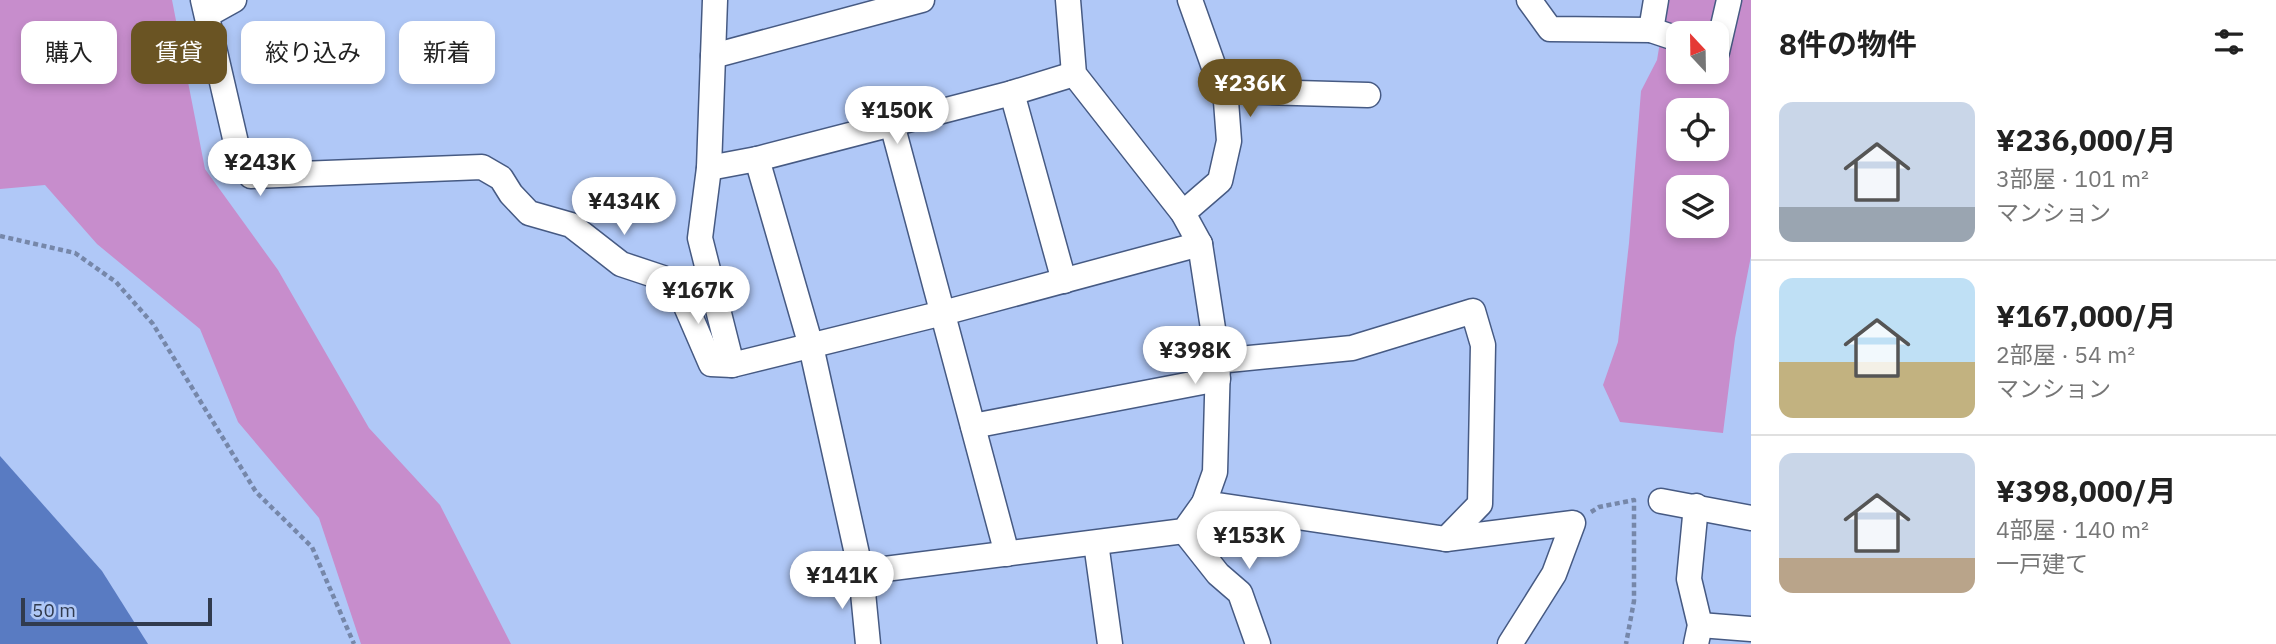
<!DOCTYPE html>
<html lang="ja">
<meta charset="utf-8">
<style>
:root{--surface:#fff;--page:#f2f2f2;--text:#222;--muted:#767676;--line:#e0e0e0;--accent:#6a5423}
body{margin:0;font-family:"IBM Plex Sans","Noto Sans JP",sans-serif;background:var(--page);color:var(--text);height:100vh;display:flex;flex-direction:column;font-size:26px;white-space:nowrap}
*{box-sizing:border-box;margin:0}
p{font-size:23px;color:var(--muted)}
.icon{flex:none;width:38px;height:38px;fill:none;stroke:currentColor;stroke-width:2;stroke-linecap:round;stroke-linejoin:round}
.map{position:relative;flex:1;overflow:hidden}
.panel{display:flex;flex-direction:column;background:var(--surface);width:525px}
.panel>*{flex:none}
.hud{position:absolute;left:21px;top:21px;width:665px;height:63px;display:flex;gap:14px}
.needle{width:46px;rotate:338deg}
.controls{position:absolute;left:1666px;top:21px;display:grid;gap:14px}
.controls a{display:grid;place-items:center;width:63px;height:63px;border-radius:14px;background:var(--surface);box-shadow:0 4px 10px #0003;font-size:35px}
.scale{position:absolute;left:21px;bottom:18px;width:191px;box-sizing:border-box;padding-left:7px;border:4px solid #313b4e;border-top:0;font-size:19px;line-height:24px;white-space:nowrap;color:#313b4e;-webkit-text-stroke:5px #b0c8f7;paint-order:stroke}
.price{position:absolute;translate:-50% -60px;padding:0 16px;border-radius:24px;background:#fff;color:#222;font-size:23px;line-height:46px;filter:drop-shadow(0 2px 4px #0008)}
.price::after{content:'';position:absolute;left:50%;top:42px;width:21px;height:16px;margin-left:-10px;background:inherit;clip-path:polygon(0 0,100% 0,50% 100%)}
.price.current{background:var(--accent);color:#fff}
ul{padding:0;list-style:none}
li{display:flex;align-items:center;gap:21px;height:175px;padding:0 28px}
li+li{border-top:2px solid var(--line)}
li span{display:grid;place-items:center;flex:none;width:196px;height:140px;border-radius:14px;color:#555}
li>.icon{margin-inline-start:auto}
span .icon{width:84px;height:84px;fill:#fffc;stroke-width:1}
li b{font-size:30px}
h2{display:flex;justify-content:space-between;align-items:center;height:84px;padding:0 28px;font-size:30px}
.pill{padding:0 24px;border-radius:14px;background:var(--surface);box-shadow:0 4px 10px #0003;font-size:24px;line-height:63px}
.pill.current{background:var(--accent);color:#fff}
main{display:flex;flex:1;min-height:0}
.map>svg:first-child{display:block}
</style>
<main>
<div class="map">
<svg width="1751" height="644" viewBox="0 0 1751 644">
<rect width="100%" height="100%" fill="#b0c8f7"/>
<g fill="#c78dcc" fill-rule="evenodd">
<path d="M0,0H172L205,169L278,270L369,428L440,505L511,644H361L319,518L238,422L200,329L97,244L45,185L0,189Z"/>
<path d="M1667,0H1751V256L1735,338L1723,433L1620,422L1603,385L1618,342L1629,243L1641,91L1657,60ZM1678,33H1717V72H1678ZM1678,110H1717V149H1678ZM1678,187H1717V226H1678Z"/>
</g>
<path fill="#597bc2" d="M0,456L102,571L148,644H0Z"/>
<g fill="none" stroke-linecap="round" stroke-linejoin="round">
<defs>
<g id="minor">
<path d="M203,0L237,147L251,176L482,167L501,178L511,194L529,213L571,225L621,264L663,278L685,304L711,364L732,365"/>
<path d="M715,0L709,168L700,238L732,365L943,313L1200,244"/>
<path d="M1529,0L1550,29L1651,30L1656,0"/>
<path d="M207,15L234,0"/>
<path d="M1651,30L1678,39"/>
<path d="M1717,52L1729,0"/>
<path d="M713,56L922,0"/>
<path d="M1222,91L1368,95"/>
<path d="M1012,93L1064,281"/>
<path d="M892,124L1007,554"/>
<path d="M757,159L811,346L861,572L868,644"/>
<path d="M709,168L757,159L1012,93L1074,74"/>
<path d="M1183,213L1220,181L1229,141L1226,101L1190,0"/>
<path d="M973,426L1218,379"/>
<path d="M1661,501L1751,518"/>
<path d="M1204,503L1446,539L1480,504L1483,345L1473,311L1352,348L1218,361"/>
<path d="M1184,531L1218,574L1240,593L1258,644"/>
<path d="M1446,539L1573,523L1554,574L1510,644"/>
<path d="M1096,543L1110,644"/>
<path d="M861,572L1184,531L1204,503L1215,472L1218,361L1200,244L1183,213L1074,74L1068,0"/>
<path d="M1700,625L1751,629"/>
<path d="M1696,644L1700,625L1689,579L1696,506"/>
</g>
</defs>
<use href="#minor" stroke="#465a83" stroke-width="27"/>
<g stroke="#7687a9" stroke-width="4.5" stroke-dasharray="5 3.5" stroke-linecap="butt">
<path d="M0,236L75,253L116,282L153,324L256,492L312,547L354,644"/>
<path d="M1591,512L1599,507L1634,500V601L1626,644"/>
</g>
<use href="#minor" stroke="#fff" stroke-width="24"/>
</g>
</svg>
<div class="controls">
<a><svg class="needle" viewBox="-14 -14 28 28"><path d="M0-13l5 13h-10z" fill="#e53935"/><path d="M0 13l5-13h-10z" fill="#767676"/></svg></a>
<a><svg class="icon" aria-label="locate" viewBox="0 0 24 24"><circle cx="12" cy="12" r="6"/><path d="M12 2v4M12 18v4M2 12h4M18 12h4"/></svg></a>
<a><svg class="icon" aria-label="layers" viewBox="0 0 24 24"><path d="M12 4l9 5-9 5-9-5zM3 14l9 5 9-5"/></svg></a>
</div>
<div class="scale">50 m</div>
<b class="price current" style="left:1250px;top:119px">¥236K</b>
<b class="price" style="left:897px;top:146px">¥150K</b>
<b class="price" style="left:260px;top:198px">¥243K</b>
<b class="price" style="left:624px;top:237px">¥434K</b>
<b class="price" style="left:698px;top:326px">¥167K</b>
<b class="price" style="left:1195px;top:386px">¥398K</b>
<b class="price" style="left:1249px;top:571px">¥153K</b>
<b class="price" style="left:842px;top:611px">¥141K</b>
<div class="hud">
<a class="pill">購入</a>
<a class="pill current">賃貸</a>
<a class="pill">絞り込み</a>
<a class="pill">新着</a>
</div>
</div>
<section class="panel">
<h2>8件の物件<svg class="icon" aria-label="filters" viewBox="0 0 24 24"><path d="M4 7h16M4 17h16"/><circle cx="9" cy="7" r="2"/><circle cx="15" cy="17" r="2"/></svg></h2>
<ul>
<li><span style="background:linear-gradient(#c9d6e8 75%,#9aa5b1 0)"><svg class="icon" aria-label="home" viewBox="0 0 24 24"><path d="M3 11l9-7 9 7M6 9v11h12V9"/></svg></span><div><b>¥236,000/月</b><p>3部屋 · 101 m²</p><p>マンション</p></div></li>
<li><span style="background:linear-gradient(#bfe0f5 60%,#c2b280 0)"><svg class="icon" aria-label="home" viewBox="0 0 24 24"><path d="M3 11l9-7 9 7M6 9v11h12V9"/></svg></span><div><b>¥167,000/月</b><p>2部屋 · 54 m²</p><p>マンション</p></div></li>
<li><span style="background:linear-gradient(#c9d6e8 75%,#b9a48a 0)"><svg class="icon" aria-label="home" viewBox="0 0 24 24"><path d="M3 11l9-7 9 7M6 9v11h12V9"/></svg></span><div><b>¥398,000/月</b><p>4部屋 · 140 m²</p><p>一戸建て</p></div></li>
</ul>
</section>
</main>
